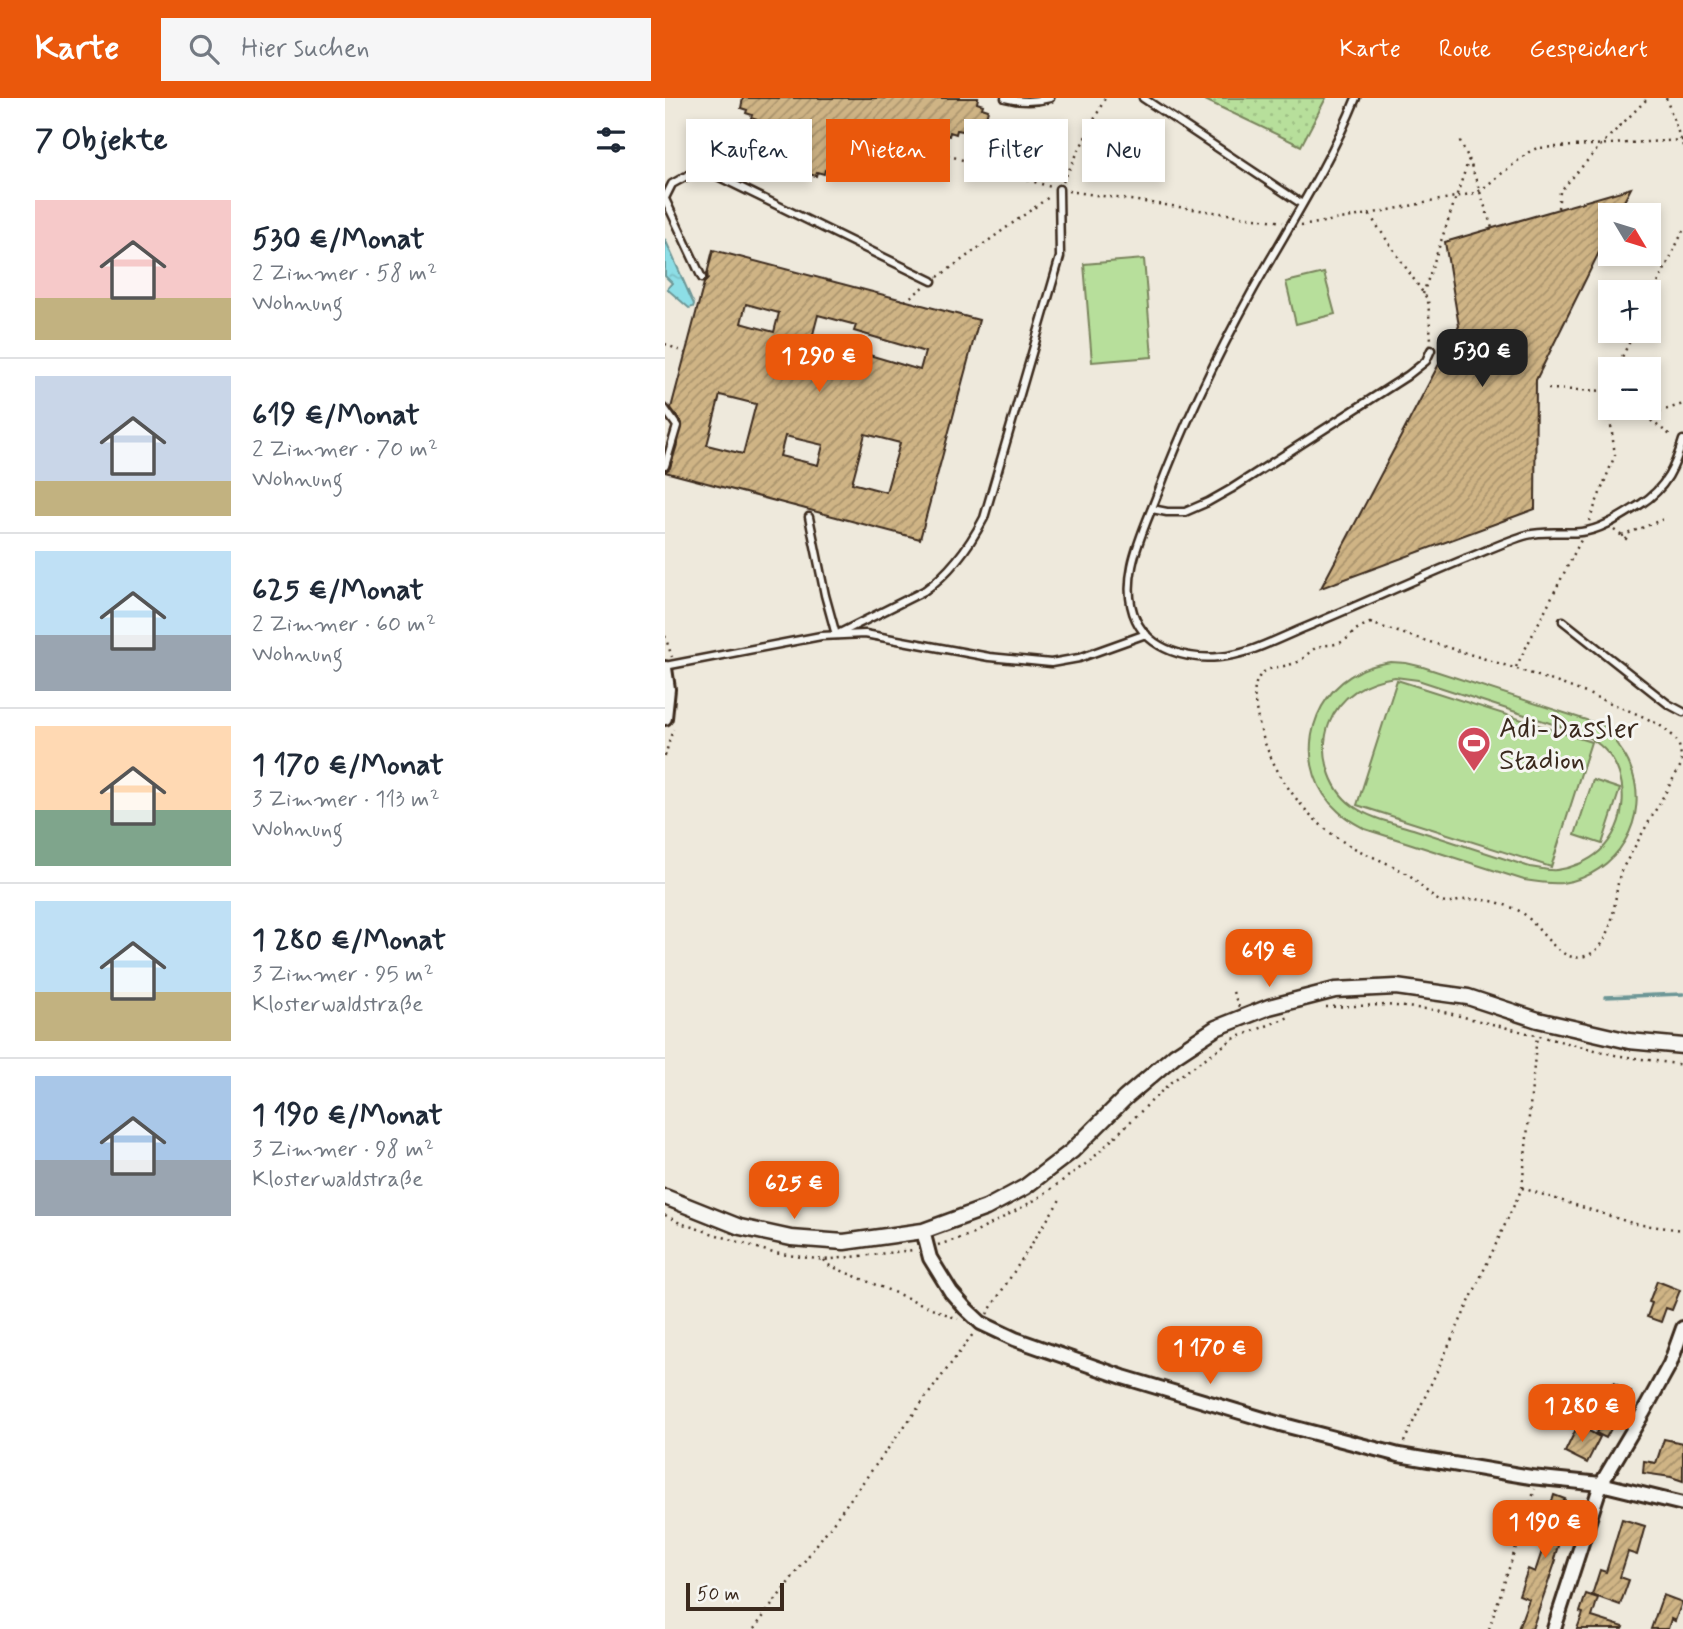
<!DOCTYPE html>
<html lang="de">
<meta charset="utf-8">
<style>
:root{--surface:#fff;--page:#f6f6f7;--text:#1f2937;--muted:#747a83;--line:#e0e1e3;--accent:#ea580c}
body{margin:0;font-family:Mynerve,sans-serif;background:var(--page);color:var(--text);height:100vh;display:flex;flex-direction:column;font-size:26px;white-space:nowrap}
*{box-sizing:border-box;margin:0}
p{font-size:23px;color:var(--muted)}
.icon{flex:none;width:38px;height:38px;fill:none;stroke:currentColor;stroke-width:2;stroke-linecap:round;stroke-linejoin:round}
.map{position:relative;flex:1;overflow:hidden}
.drawer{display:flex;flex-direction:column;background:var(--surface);width:665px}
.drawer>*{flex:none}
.guide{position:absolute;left:21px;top:21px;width:665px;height:63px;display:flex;gap:14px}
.needle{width:46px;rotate:128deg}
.fabs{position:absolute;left:933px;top:105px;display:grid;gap:14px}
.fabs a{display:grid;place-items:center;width:63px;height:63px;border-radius:0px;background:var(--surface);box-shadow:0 4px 10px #0003;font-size:35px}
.scale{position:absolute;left:21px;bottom:18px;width:98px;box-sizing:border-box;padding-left:7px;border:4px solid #3b2a1e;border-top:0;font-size:19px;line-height:24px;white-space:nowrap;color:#3b2a1e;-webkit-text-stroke:5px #f6f6f2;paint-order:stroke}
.price{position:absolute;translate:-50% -60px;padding:0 16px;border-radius:14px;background:var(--accent);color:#fff;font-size:23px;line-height:46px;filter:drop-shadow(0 2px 4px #0008)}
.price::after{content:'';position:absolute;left:50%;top:42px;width:21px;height:16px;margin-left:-10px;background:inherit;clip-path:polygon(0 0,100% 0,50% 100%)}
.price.selected{background:#222;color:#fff}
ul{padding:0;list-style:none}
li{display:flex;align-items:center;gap:21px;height:175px;padding:0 35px}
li+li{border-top:2px solid var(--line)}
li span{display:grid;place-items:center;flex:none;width:196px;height:140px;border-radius:0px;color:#555}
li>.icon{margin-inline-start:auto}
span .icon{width:84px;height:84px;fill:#fffc;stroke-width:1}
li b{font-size:30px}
h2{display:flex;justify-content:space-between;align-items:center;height:84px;padding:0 35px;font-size:30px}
.chip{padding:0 24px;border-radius:0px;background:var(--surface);box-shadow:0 4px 10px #0003;font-size:24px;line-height:63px}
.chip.selected{background:var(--accent);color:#fff}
header{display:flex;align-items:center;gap:42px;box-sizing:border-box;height:98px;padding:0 35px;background:var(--accent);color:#fff}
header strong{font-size:33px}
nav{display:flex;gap:38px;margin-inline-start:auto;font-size:24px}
.search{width:490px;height:63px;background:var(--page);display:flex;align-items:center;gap:18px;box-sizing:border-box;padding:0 24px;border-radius:0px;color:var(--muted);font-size:26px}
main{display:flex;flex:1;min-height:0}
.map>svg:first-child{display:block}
</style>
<header>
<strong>Karte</strong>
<div class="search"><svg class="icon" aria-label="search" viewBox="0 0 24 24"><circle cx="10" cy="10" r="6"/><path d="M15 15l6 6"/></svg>Hier suchen</div>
<nav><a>Karte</a><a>Route</a><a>Gespeichert</a></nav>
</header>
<main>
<section class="drawer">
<h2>7 Objekte<svg class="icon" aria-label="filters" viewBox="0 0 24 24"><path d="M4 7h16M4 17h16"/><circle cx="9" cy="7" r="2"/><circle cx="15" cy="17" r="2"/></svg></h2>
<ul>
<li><span style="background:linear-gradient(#f6c9c9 70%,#c2b280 0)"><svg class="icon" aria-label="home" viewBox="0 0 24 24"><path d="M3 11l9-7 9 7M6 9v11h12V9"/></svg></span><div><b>530 €/Monat</b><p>2 Zimmer · 58 m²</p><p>Wohnung</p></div></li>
<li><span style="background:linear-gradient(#c9d6e8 75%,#c2b280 0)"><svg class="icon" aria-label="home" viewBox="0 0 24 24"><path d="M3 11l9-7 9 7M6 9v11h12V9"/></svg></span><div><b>619 €/Monat</b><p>2 Zimmer · 70 m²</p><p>Wohnung</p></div></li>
<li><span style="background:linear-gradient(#bfe0f5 60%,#9aa5b1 0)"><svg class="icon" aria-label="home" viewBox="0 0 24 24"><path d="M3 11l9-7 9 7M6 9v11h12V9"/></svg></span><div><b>625 €/Monat</b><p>2 Zimmer · 60 m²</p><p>Wohnung</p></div></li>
<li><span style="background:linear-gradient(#ffd9b3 60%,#7fa58c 0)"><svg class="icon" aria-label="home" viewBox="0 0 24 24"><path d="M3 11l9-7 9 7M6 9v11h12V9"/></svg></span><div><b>1 170 €/Monat</b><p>3 Zimmer · 113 m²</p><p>Wohnung</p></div></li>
<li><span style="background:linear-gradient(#bfe0f5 65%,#c2b280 0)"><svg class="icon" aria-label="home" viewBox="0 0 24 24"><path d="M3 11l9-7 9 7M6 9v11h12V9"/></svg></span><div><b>1 280 €/Monat</b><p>3 Zimmer · 95 m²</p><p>Klosterwaldstraße</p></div></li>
<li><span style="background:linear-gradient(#a9c7e8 60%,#9aa5b1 0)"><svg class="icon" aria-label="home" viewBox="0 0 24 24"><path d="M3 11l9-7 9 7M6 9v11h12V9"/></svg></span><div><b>1 190 €/Monat</b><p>3 Zimmer · 98 m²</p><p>Klosterwaldstraße</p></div></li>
</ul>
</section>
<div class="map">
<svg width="1018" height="1531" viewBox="0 0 1018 1531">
<defs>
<pattern id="grass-dots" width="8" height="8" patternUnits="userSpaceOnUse" patternTransform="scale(1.75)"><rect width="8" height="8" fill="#b7df9b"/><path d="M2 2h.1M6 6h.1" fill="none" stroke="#9ec085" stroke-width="1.8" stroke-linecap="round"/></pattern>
<pattern id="water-ripples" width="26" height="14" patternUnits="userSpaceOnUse" patternTransform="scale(1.75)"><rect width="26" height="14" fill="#8ddee6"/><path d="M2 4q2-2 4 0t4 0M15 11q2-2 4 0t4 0" fill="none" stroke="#7bbfc5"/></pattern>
<pattern id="building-hatch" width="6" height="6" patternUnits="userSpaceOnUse" patternTransform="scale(1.75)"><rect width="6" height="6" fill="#cfb485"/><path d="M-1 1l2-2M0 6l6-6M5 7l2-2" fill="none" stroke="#a9936c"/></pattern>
</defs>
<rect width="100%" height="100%" fill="#eee9dc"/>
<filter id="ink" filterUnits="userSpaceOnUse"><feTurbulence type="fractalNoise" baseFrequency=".0143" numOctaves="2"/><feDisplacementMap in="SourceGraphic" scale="14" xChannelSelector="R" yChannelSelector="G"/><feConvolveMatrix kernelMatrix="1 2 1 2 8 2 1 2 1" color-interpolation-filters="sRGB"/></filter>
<g filter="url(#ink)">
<path fill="url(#grass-dots)" stroke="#79845c" stroke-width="2" d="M536,0H661L636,48Z"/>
<g fill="#b7df9b" stroke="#79845c" stroke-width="2" fill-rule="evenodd">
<path d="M479,161L487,259L427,264L419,166Z"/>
<path d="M659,175L670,216L631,226L621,184Z"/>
<path d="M726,564L741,565L758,569L955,633L951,645C956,652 962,659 965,668C987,719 952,778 897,785C884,786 872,784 859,782L700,731C691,726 681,721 673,713C628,673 641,598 695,573C704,568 716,566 726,564ZM730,579L753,582L897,629C913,634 927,639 939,651C966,678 963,727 935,753C924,763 907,770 892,772C883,773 873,770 865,769C826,756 787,744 748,731C728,725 704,720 688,708C663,690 654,653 664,626C675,597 701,583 730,579Z"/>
<path d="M732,582L926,644L886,769L692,707Z"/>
<path d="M928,682L955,691L937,746L910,737Z"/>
</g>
<path fill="url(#water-ripples)" stroke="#6c9696" stroke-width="2" d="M0,141L26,200L29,206L28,209L24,210L2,191L7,185L0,178Z"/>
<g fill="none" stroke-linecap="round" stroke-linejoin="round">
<path stroke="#6c9696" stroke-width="3.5" d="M940,899L1018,896"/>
</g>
<g fill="url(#building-hatch)" stroke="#3b2a1e" stroke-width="2" fill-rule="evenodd">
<path d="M78,0H313L312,5L318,7L317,10L323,12L319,27L313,25L312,29L306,28L305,31L299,30L298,33L292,32L291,36L285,34L284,38L278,36L277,40L271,39L270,43L263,41L262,45L256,43L255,47L249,45L248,48L242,47L241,51L235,49L234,53L228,51L227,55L221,53L220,57L214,55L213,59L207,58L206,61L200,59L199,63L194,62L193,65L186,64L185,67L180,66L179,69L173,68L172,71L166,70L165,74L160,72L159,76L152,74L151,78L137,74L138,71L133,69L134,65L127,63L128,60L122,58L123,54L117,52V49L112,47L113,44L106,42L107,39L102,37L103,33L96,31L97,28L91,26L92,22L86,20L87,17L81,15L82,12L76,10Z"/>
<path d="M966,90L952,117H945V132L871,282L870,411L656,490L794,228L780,144Z"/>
<path d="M48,152L314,222L255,441L0,374L5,370L17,330V325L6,310L39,185L43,181L42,176ZM81,206L114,215L109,234L76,225ZM153,217L191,227L189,233L260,254L255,272L184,251L177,277L140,267ZM55,297L91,306L78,356L42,347ZM200,336L235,345L221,394L187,385ZM120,338L158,347L153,367L115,358Z"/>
<path d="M992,1183L1015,1192L1007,1212L1001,1210L996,1224L982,1219L987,1205L984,1204Z"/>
<path d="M948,1285L966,1294L941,1340L931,1335L941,1316L926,1308L934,1292L942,1297Z"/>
<path d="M913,1327L935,1339L922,1365L900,1354Z"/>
<path d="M999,1341L1018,1345V1383L1006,1379L978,1375L979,1363L991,1365Z"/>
<path d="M889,1397L900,1401L897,1407L910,1412L901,1440L896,1438L889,1461L891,1462L867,1531H853L864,1501L854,1497L863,1471L870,1474L880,1444L875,1442Z"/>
<path d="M957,1421L980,1428L972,1457L963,1454L955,1479L964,1482L955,1507L927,1497L935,1472L941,1474Z"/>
<path d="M921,1496L933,1500L927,1519L959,1529L958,1531H912L918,1515L915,1514Z"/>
<path d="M998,1497L1017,1504L1010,1523L1006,1521L1003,1531H986Z"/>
</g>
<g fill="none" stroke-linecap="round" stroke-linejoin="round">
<defs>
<g id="service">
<path d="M340,0C354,4 370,4 385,0"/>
<path d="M478,0L637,106"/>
<path d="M691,0C664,67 623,129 588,192C551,259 518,328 491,400C477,436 453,483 471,522C485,552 523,562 554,559C582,557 608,543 634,532C690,509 744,484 800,461C821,453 841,443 862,437C881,432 898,436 916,434C937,432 958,417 976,406C1001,390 1010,369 1018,342"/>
<path d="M36,70L47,28"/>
<path d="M0,100L7,86L36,70L267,183"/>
<path d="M0,101L37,180"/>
<path d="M0,311L12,328L0,368"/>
<path d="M487,411L502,414H520L543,404L566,391L742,278L761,263L766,252"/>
<path d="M144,419L160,497L171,537L259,493C286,474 304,449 319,420L395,159L394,91"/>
<path d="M898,523L1003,606L1018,614"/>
<path d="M0,568L156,538L200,536L324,559L386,565L414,560L481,536"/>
</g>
<g id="minor">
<path d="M0,570L3,591L0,620"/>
<path d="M258,1133L265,1160L286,1194L300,1210L316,1225L350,1241L458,1279L615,1326L734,1357L866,1379L936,1386L1018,1406"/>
<path d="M889,1531L936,1386L978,1315L1005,1266L1018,1230"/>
</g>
<path id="tertiary" d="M0,1099L75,1129L126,1140L179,1144L258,1133L321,1110L360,1089L407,1053L460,1000L510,957L551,930L604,909L670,892L731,889L803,899L873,922L964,943L1018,948"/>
</defs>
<use href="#service" stroke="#3b2a1e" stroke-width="11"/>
<use href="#minor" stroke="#3b2a1e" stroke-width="18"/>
<use href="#tertiary" stroke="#3b2a1e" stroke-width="19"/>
<g stroke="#3b2a1e" stroke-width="2.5" stroke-dasharray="2 5" stroke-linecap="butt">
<path d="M1001,0L1018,48"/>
<path d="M249,47L386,89"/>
<path d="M804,61L827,130"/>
<path d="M398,84L440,0"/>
<path d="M403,93L618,124"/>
<path d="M893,110L895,94L899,89L937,46L983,0"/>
<path d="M704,116L810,95L816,92L864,54L872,50L1018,42"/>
<path d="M636,128L704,116L763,202L766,242"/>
<path d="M273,179L384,99"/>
<path d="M758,196L804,61L793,39"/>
<path d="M240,203L259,189"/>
<path d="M984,204L1018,133"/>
<path d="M0,246L20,255"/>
<path d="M951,271L970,233"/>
<path d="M883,291L945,293"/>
<path d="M969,310L1008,339"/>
<path d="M981,318L1018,306"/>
<path d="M924,423L950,357L942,299L945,285"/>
<path d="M949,432L964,443"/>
<path d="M957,438L1001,420"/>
<path d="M705,525C789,553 874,574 955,609C972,616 994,624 1007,637C1016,646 1016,655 1016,667L956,773C947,799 953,852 916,859C894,864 874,828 859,816C854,812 846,809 840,807C827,802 811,800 798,802C790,803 785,807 777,804C764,799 756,785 744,777C722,763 696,756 674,741C631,712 598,660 591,610C589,599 588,588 594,579C601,568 616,570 627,566C637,564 641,556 649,551C656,546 666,548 674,545C681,543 686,537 691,532C695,529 700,527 705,525Z"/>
<path d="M0,538L7,559"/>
<path d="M851,569L916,442"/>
<path d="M0,658L8,631"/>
<path d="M568,894L574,909"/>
<path d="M661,909L721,907L771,912L950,957L1018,967"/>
<path d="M857,1090L872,937"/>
<path d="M0,1117L15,1125L108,1155L159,1162L249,1152"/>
<path d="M273,1147L308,1136L372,1101L426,1062L506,984L568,941L624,919"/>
<path d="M159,1162L163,1167L293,1221"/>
<path d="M322,1216L396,1100"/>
<path d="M739,1344L857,1090L970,1126L1018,1132"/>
<path d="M89,1531L308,1236"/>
<path d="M824,1531L870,1391"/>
</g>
<use href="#service" stroke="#f6f6f2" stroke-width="6"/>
<use href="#minor" stroke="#f6f6f2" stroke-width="12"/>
<use href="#tertiary" stroke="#f6f6f2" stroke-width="14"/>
</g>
</g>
<defs>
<symbol id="stadium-pin" viewBox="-11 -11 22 30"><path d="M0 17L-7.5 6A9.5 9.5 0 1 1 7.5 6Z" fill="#d1495b" stroke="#f6f6f2"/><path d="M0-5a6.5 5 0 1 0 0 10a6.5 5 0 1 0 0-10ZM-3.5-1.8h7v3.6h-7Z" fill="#fff"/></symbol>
</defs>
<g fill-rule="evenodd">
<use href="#stadium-pin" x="790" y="626" width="38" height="52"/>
</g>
<g text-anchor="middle" stroke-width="6" stroke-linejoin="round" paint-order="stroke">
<g font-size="28" fill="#3b2a1e" stroke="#f6f6f2" text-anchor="start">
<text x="834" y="639">Adi-Dassler<tspan x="834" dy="32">Stadion</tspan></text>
</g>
</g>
</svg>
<div class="fabs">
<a><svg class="needle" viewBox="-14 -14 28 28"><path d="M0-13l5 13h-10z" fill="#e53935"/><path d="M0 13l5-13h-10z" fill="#747a83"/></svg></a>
<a>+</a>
<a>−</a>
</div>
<div class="scale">50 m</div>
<b class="price selected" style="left:817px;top:291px">530 €</b>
<b class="price" style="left:154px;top:296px">1 290 €</b>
<b class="price" style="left:604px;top:891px">619 €</b>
<b class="price" style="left:129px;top:1123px">625 €</b>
<b class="price" style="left:545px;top:1288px">1 170 €</b>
<b class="price" style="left:917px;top:1346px">1 280 €</b>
<b class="price" style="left:880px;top:1462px">1 190 €</b>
<div class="guide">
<a class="chip">Kaufen</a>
<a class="chip selected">Mieten</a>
<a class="chip">Filter</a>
<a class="chip">Neu</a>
</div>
</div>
</main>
